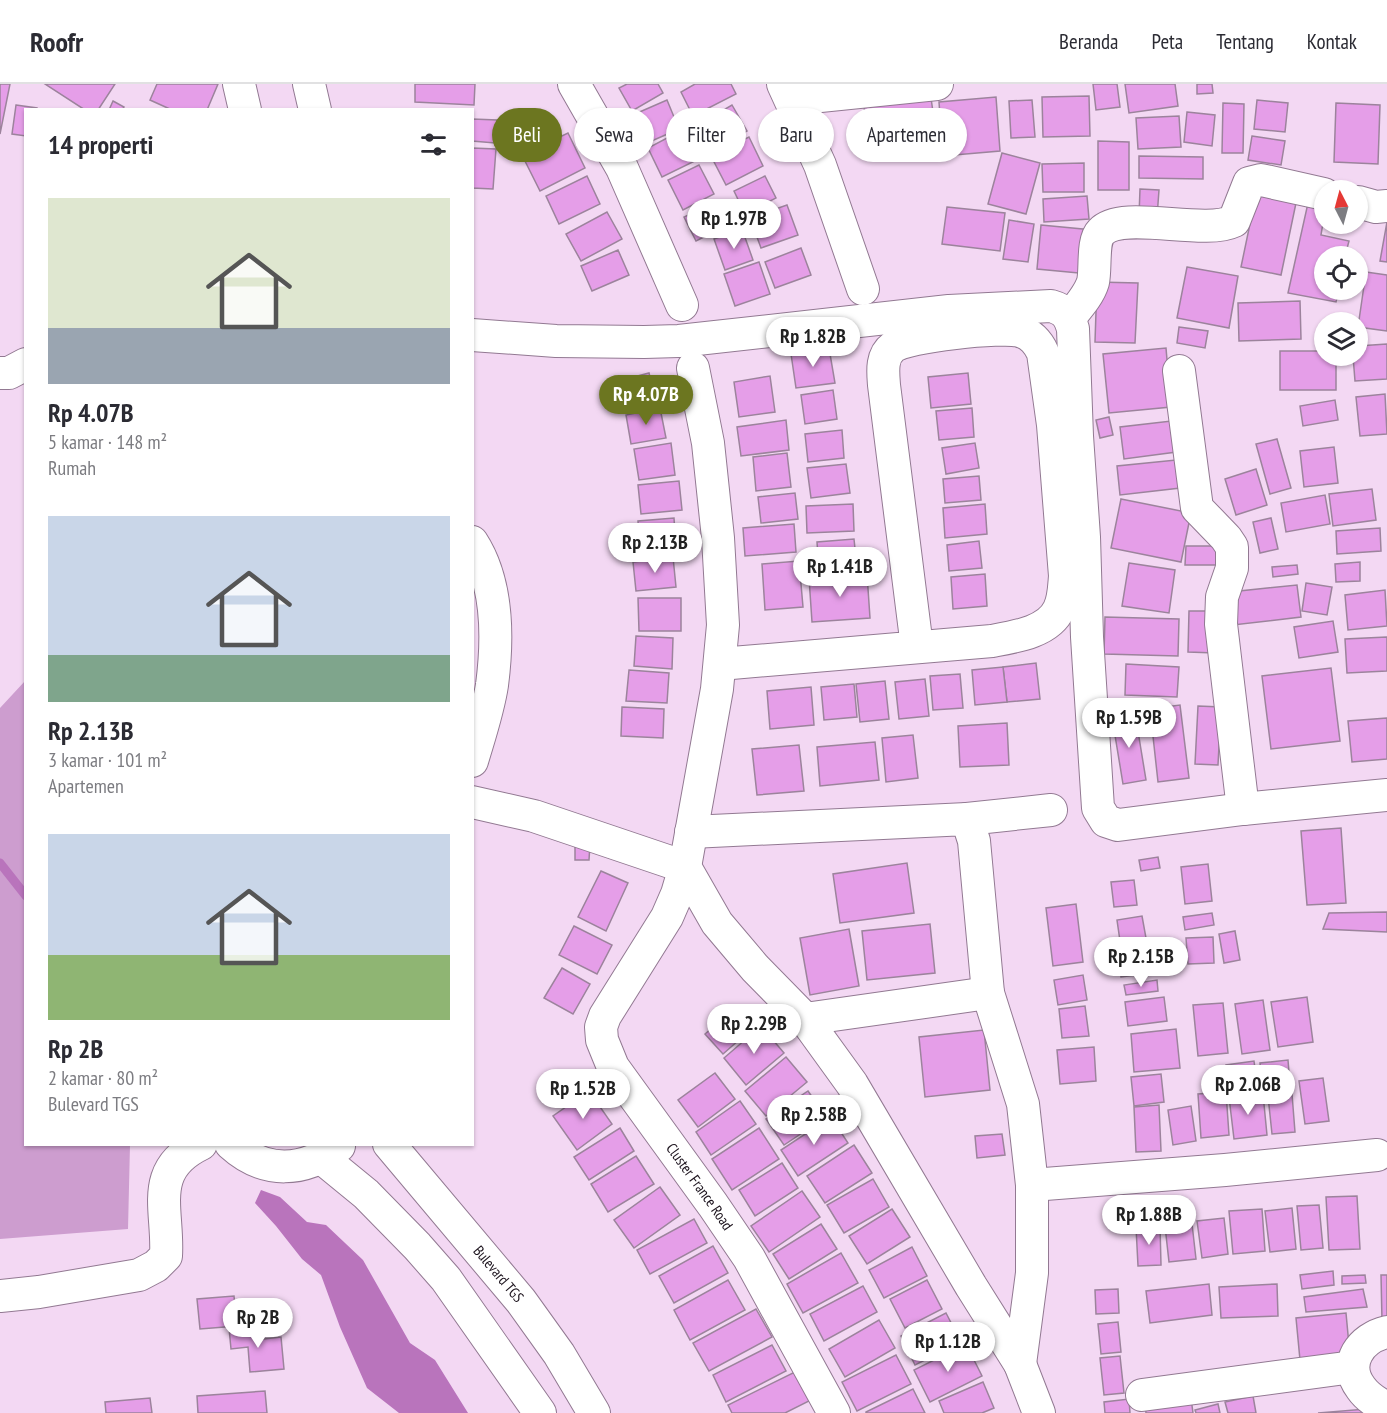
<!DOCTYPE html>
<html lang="id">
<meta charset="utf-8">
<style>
:root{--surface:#fff;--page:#f2f2f3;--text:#2b2b33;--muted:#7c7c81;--line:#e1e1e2;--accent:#6c7620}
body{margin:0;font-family:"PT Sans Narrow",sans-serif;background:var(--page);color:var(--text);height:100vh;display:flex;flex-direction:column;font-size:22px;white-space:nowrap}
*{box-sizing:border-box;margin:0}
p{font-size:20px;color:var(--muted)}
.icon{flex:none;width:33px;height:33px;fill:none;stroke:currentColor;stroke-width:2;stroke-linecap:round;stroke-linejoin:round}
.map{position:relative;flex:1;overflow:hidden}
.details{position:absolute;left:24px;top:24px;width:450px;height:1038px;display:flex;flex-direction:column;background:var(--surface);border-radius:0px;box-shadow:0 2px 4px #0004}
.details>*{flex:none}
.guide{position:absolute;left:492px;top:24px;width:570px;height:54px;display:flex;gap:12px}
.needle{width:39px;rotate:354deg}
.buttons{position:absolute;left:1314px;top:96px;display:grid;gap:12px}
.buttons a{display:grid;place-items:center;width:54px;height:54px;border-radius:50%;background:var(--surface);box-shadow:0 2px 4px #0004;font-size:30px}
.price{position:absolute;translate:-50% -51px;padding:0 14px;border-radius:21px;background:#fff;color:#222;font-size:20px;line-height:39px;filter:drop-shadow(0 2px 3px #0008)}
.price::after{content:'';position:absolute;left:50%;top:36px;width:18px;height:14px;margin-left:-9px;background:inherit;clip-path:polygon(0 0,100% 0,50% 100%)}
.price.on{background:var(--accent);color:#fff}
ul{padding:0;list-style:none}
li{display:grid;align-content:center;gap:12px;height:318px;padding:0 24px}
li span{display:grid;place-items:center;height:186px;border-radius:0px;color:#555}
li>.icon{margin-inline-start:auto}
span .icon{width:108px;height:108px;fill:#fffc;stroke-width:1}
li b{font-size:26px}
h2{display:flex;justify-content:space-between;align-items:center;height:72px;padding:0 24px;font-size:26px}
.tag{padding:0 21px;border-radius:27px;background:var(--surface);box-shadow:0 2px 4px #0004;font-size:21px;line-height:54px}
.tag.on{background:var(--accent);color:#fff}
header{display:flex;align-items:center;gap:36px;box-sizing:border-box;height:84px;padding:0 30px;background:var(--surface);border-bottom:2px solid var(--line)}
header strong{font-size:28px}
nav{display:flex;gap:33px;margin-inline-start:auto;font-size:21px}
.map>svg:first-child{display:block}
</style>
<header>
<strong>Roofr</strong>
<nav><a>Beranda</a><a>Peta</a><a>Tentang</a><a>Kontak</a></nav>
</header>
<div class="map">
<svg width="1387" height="1329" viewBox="0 0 1387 1329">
<rect width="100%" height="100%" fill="#f3d8f3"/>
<path fill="#cd9dcf" d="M25,597L26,1060L130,1061L128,1145L0,1155V624Z"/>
<path fill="#b974bc" d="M261,1106L280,1113L307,1138L326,1141L363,1176L410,1259L435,1276L468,1329H399L367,1304L340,1243L321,1191L302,1175L276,1142L255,1119Z"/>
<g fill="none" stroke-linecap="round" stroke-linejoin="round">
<path stroke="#b974bc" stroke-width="9" d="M0,779L26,812"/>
</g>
<g fill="#e59ee8" stroke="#9c839c" stroke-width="1.5">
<path d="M0,0H10L0,50Z"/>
<path d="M45,0H115L98,26H85Z"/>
<path d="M157,0H218L207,26H172L150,16Z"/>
<path d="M415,0H475L474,21L415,18Z"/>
<path d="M627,0H658L663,9L632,27L619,4Z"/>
<path d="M695,0H731L736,10L693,32L681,8Z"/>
<path d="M1093,0H1117L1120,23L1096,26Z"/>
<path d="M1125,0H1175L1178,22L1129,29Z"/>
<path d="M1197,0H1212L1213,9L1197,10Z"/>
<path d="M1089,12L1090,52L1043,53L1042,13Z"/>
<path d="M996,13L1000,67L943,72L939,18Z"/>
<path d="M931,14L937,56L870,65L864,23Z"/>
<path d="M667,16L679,45L647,59L635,30Z"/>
<path d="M1032,16L1035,53L1011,54L1009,17Z"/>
<path d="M1257,16L1288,19L1285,48L1254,45Z"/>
<path d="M113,17L124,23L122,26H109Z"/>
<path d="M1223,19L1244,20L1243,69H1222Z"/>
<path d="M1336,19L1380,21L1378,80L1334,78Z"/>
<path d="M16,21L37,24V26H26V52L12,50Z"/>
<path d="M732,21L747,47L711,68L696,42Z"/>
<path d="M1187,28L1215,31L1212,62L1184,58Z"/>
<path d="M1179,32L1181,63L1138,65L1136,34Z"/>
<path d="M472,35L497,36L495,59L472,57Z"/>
<path d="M686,44L701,74L662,93L648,64Z"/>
<path d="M568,49L585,84L540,107L522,71Z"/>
<path d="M1252,52L1285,57L1281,81L1248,76Z"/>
<path d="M749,53L763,82L726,101L711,72Z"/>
<path d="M1098,57L1129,58V106H1098Z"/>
<path d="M472,64L496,65L493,105L472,104Z"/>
<path d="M1002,69L1040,79L1026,130L988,120Z"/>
<path d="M1139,72L1203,73V95L1139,94Z"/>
<path d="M1084,79V108H1043L1042,80Z"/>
<path d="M699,81L714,110L683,126L668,96Z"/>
<path d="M587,92L600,120L559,140L546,112Z"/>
<path d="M765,92L776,114L745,130L734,107Z"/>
<path d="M1140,105L1159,106L1157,133L1139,132Z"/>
<path d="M1310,110L1324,112V133L1321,151L1349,157L1345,172H1324V206H1339L1336,218L1288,209Z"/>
<path d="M1256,111L1296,119L1281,191L1241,183Z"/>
<path d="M1087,112L1089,135L1044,138L1043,115Z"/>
<path d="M711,120L722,144L696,157L684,133Z"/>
<path d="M787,121L798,151L761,164L750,134Z"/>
<path d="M947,123L1005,129L1000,167L942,160Z"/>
<path d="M607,128L622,155L581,177L566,150Z"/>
<path d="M1009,136L1034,140L1028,178L1003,175Z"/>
<path d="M1387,138V178L1380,177Z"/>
<path d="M1041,141L1093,146L1089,190L1037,185Z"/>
<path d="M742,145L753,176L725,186L714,155Z"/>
<path d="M801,164L811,191L775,204L765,178Z"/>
<path d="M618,166L629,191L592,207L581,182Z"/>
<path d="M759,178L770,210L735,222L724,190Z"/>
<path d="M1187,183L1238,192L1229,244L1177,234Z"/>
<path d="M1366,188L1387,191V247L1358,243Z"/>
<path d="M1097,198L1138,199L1135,259L1095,258Z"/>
<path d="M1300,217L1301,255L1239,257L1238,219Z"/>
<path d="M1179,243L1208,247L1205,264L1177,259Z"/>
<path d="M1387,260V295L1355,297L1353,272H1358V262Z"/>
<path d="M829,264L835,299L796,304L791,270Z"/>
<path d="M1166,264L1171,323L1109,329L1103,270Z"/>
<path d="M1280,267H1324V272H1336V306H1280Z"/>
<path d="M649,289L655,315L617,324L611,299Z"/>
<path d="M968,289L971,320L931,324L928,293Z"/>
<path d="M770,292L775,328L739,333L734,298Z"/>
<path d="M833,306L837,335L805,340L801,311Z"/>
<path d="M1385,310L1387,350L1360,352L1356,313Z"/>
<path d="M1335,316L1338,336L1303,342L1300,322Z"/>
<path d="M660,324L666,354L631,360L626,331Z"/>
<path d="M972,324L974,353L939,356L936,327Z"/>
<path d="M1109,333L1113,351L1100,354L1096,336Z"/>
<path d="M786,336L789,366L741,372L737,343Z"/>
<path d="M1180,336L1184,367L1124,375L1120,343Z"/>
<path d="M842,346L844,374L808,378L805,350Z"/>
<path d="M1277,355L1291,404L1270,410L1256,360Z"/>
<path d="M671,359L675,391L639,396L634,365Z"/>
<path d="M975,359L979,384L946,390L942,364Z"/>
<path d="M1334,363L1338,399L1304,403L1300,367Z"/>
<path d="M787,369L791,403L756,407L753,373Z"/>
<path d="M1186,375L1189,403L1120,411L1117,382Z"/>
<path d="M846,380L850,409L811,414L807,384Z"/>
<path d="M1256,385L1267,421L1236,431L1225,395Z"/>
<path d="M979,392L981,416L945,419L943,395Z"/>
<path d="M679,397L682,426L641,430L638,401Z"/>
<path d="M1372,405L1376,436L1333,442L1329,410Z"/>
<path d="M795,409L798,435L761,439L758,413Z"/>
<path d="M1325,411L1330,440L1286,448L1281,419Z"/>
<path d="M1121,415L1191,429L1181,478L1111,464Z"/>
<path d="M853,420L854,447L807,449L806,422Z"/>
<path d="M985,420L987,450L945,454L943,424Z"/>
<path d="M674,434L676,465L640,468L638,437Z"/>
<path d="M1271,434L1278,465L1260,469L1253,438Z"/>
<path d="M794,440L796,468L745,472L743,444Z"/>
<path d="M1380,444L1381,467L1337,470L1336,447Z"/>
<path d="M854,455L857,484L819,487L817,458Z"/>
<path d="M979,457L982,484L949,487L947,461Z"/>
<path d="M1186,462H1224V481H1185Z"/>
<path d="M673,473L676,503L636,507L633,478Z"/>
<path d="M799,477L803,523L765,526L762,480Z"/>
<path d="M1360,478V497L1336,498L1335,480Z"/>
<path d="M1129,479L1175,486L1169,529L1122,522Z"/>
<path d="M1297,481L1298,490L1273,493L1272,483Z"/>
<path d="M867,490L870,534L812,538L809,494Z"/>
<path d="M985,490L987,522L953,525L951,493Z"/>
<path d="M1306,499L1332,503L1327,531L1302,527Z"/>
<path d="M1297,501L1301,533L1233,541L1230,508Z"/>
<path d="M1385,506L1387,542L1348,546L1345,511Z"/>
<path d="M638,514H681V547H639Z"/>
<path d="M1189,527H1215V569L1188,568Z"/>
<path d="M1105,533L1179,535L1178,572L1104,570Z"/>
<path d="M1333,537L1338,568L1299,574L1294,543Z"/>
<path d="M636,552L673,554L672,585L634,582Z"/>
<path d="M1387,553V587L1347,589L1345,555Z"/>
<path d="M1036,579L1040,615L1007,618L1003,583Z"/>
<path d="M1126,580L1179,583L1177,613L1125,611Z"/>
<path d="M1003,583L1007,618L975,621L972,586Z"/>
<path d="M1331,584L1340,657L1271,665L1262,592Z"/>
<path d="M629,586L669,589L667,619L626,617Z"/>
<path d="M960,590L963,624L933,626L930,592Z"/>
<path d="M925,595L929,632L899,635L895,598Z"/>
<path d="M885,597L889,635L860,638L856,600Z"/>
<path d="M854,600L857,633L824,636L821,603Z"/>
<path d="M811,603L814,641L770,645L767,607Z"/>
<path d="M1180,621L1189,694L1158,698L1150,625Z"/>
<path d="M1198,622L1221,623L1218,681L1195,680Z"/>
<path d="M622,623L664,625L663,654L621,652Z"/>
<path d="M1135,629L1146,696L1123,700L1112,633Z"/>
<path d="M1387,634V675L1352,678L1348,637Z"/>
<path d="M1007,639L1009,681L960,683L958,642Z"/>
<path d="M913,651L918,694L886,698L882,654Z"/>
<path d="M875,658L879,696L820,702L817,663Z"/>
<path d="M799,661L804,707L757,711L752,665Z"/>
<path d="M1341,744L1346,819L1307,821L1301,747Z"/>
<path d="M575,760H590L589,776H575Z"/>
<path d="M1158,773L1160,784L1141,787L1139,776Z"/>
<path d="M907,779L914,829L840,839L833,790Z"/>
<path d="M1208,780L1212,817L1185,820L1181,783Z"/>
<path d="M601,787L628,799L606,847L578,833Z"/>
<path d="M1134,796L1137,821L1114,823L1111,798Z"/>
<path d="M1076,820L1083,878L1053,882L1046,824Z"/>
<path d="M1387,828V848L1323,845L1329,829Z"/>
<path d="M1212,829L1214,841L1185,846L1183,833Z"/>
<path d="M1142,832L1146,854L1120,857L1117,836Z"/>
<path d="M930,840L935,889L867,896L862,847Z"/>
<path d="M574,842L612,861L597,890L559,871Z"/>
<path d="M849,845L859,902L810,911L800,854Z"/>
<path d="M1235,847L1240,876L1224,879L1219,850Z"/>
<path d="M1213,853L1214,879L1188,880L1186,854Z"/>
<path d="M1174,857L1178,886L1121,893L1118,864Z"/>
<path d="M562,884L590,900L573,930L544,914Z"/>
<path d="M1083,891L1087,916L1058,921L1054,896Z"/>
<path d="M1157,896L1158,907L1126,911L1124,901Z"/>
<path d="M1164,913L1167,937L1128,942L1125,918Z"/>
<path d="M1307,913L1313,958L1278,963L1271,918Z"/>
<path d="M1263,916L1270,966L1242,970L1235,920Z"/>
<path d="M1223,919L1228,969L1198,972L1193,921Z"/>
<path d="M738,922L755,942L723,970L705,950Z"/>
<path d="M1085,922L1089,952L1062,954L1059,925Z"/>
<path d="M761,942L784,969L746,1001L724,974Z"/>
<path d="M1176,945L1180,984L1134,988L1131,950Z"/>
<path d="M984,946L990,1006L925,1013L919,953Z"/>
<path d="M1094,963L1096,997L1060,1000L1057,966Z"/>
<path d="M786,973L807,998L766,1032L745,1007Z"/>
<path d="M1288,976L1290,1001L1262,1004L1260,979Z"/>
<path d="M1254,977L1258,1007L1230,1010L1226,981Z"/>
<path d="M715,989L735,1015L698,1043L678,1016Z"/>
<path d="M1161,990L1164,1018L1134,1022L1131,993Z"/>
<path d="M1323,994L1329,1037L1305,1040L1299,997Z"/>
<path d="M589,1007L612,1040L577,1066L553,1032Z"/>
<path d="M808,1007L826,1033L784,1061L766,1035Z"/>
<path d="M1226,1008L1229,1051L1201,1054L1198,1010Z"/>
<path d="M1263,1010L1267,1051L1234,1055L1229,1013Z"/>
<path d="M1292,1010L1295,1048L1272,1050L1268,1012Z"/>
<path d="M740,1017L756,1040L711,1071L696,1048Z"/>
<path d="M1159,1021L1161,1067L1136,1068L1134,1023Z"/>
<path d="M1191,1022L1196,1057L1173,1061L1168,1026Z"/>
<path d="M831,1033L848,1059L798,1092L781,1066Z"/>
<path d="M620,1044L634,1067L589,1096L574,1073Z"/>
<path d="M759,1044L779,1075L732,1106L712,1075Z"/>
<path d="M1002,1050L1005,1071L977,1074L975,1052Z"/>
<path d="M854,1061L872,1089L825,1119L807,1092Z"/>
<path d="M636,1072L654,1100L608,1128L591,1100Z"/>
<path d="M782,1079L798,1104L755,1132L739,1106Z"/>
<path d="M873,1095L889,1123L844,1149L827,1121Z"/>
<path d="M660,1103L680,1131L634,1164L614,1136Z"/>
<path d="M802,1107L820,1133L769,1168L751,1142Z"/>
<path d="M1357,1112L1360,1165L1329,1166L1326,1113Z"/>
<path d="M1319,1121L1323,1164L1301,1166L1297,1122Z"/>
<path d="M1292,1124L1296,1165L1270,1168L1265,1127Z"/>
<path d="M892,1125L910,1153L867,1180L849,1152Z"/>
<path d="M1262,1125L1265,1167L1233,1170L1229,1127Z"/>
<path d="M1191,1131L1196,1175L1169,1178L1164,1133Z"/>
<path d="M1224,1134L1228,1170L1202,1174L1197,1137Z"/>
<path d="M694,1135L707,1159L650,1190L637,1166Z"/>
<path d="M821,1140L837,1165L789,1195L773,1170Z"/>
<path d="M1160,1142L1161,1181L1138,1182L1136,1143Z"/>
<path d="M713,1162L728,1189L674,1219L659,1192Z"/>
<path d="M912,1163L927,1192L884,1214L869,1186Z"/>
<path d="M841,1169L858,1199L803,1229L787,1200Z"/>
<path d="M1333,1187L1334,1201L1302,1205L1300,1191Z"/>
<path d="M1365,1191L1366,1199L1342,1200V1192Z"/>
<path d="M1381,1191H1387V1237H1382Z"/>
<path d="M728,1196L745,1226L690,1256L674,1226Z"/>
<path d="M927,1196L942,1225L905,1244L890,1215Z"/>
<path d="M1209,1200L1212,1231L1150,1239L1146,1207Z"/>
<path d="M1277,1200L1278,1232L1221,1234L1219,1203Z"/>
<path d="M863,1202L877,1228L824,1257L810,1230Z"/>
<path d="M1118,1205L1119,1229L1096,1230L1095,1206Z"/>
<path d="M1363,1205L1367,1223L1306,1228L1304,1213Z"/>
<path d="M234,1212L237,1242L200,1245L197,1215Z"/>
<path d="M756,1225L772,1253L709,1287L693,1259Z"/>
<path d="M946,1229L961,1258L915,1281L901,1252Z"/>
<path d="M1346,1229L1350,1272L1300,1276L1296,1234Z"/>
<path d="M879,1236L895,1264L845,1293L829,1265Z"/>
<path d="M1118,1238L1121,1268L1101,1270L1098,1240Z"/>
<path d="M254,1242L256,1256L281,1253L284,1285L250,1288L248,1263L231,1265L229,1244Z"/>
<path d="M966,1260L982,1292L930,1318L914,1286Z"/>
<path d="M772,1261L786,1287L726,1318L713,1291Z"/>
<path d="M896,1271L911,1300L857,1327L842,1298Z"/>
<path d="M1120,1272L1124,1309L1104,1311L1100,1274Z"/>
<path d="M799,1286L813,1315L785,1329H732L728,1321Z"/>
<path d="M983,1298L994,1324L982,1329H944L939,1317Z"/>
<path d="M913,1305L925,1329H866V1328Z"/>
<path d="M265,1307L267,1329H198L197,1312Z"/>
<path d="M1253,1312L1256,1329H1228L1225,1318Z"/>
<path d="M150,1314L152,1329H106L105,1318Z"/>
<path d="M1191,1314L1193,1329H1146L1145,1319Z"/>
<path d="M1129,1315L1130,1329H1105L1104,1318Z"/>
<path d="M1218,1320L1220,1329H1196L1195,1326Z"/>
<path d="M1366,1325V1329H1318Z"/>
</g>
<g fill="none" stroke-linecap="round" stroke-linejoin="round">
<defs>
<g id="minor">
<path d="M239,0L245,26"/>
<path d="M309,0L315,26"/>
<path d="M574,0L622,84L682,221"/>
<path d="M783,0L820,81L863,205"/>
<path d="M791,15L937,0"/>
<path d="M1358,118L1376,123L1387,122"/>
<path d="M1070,233C1079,222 1089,211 1093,198C1096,185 1092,157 1101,148C1122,125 1203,152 1234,137L1249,99L1261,96L1324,110"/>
<path d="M472,251L556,257L644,258L679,257L949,227L1051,222C1065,226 1069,231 1073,245L1077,352L1084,453L1087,553L1098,724L1106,737L1118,741L1243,725L1387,711"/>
<path id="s1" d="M693,284L708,359L718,454L723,541L717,605L685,783L677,810L667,833L605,932L601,943L602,956L613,983L713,1121L749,1174L834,1329"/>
<path d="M1179,287L1197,424L1226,454L1232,463V484L1222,513L1221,540L1243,725"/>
<path d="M0,289H9L26,280"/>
<path d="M472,458C498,498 498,555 492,601C488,627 479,653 472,677"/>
<path d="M720,580L992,557C1014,553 1049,548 1059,525C1064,515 1064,503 1065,492L1053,341L1043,269C1038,258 1032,251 1020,247C1003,242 906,252 893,263C881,272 883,288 884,301L917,563"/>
<path d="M472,718L534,732L685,783L717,839L755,884L805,935L852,1000L971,1202L1020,1280L1039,1329"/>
<path d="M967,735L1051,726"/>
<path d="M691,748L967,735L974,757L988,909L1023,1020L1032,1101V1189L1020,1280"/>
<path d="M805,935L988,909"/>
<path d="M231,1060C265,1091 304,1088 339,1062"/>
<path id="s2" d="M389,1060L521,1217L559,1270L594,1329"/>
<path d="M322,1074L366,1110L417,1162L446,1195L540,1329"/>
<path d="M1032,1101L1225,1086L1377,1071"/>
<path d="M0,1212L39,1208L139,1191L156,1182L166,1172C169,1126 147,1086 201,1060"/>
<path d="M1387,1248C1361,1254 1342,1279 1361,1304C1368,1314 1377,1319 1387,1324"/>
<path d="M1142,1311L1353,1283"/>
</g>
</defs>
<use href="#minor" stroke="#927992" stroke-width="34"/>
<use href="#minor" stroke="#fff" stroke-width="32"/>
</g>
<g text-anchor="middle" stroke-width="4.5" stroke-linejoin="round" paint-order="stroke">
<g font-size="15" fill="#1c131d" stroke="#fff">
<text dy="5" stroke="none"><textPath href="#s1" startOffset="876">Cluster France Road</textPath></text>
<text dy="5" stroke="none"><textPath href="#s2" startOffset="170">Bulevard TGS</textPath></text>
</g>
</g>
</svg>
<div class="buttons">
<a><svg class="needle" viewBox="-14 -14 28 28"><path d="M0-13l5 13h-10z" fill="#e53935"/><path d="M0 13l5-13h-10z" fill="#7c7c81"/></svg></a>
<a><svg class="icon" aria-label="locate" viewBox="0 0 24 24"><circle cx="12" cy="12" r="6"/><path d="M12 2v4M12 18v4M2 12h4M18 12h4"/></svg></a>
<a><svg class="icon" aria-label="layers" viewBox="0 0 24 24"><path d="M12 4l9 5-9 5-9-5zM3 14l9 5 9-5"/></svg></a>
</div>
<b class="price" style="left:734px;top:166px">Rp 1.97B</b>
<b class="price" style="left:813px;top:284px">Rp 1.82B</b>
<b class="price on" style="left:646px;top:342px">Rp 4.07B</b>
<b class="price" style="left:655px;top:490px">Rp 2.13B</b>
<b class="price" style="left:840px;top:514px">Rp 1.41B</b>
<b class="price" style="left:1129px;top:665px">Rp 1.59B</b>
<b class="price" style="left:1141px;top:904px">Rp 2.15B</b>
<b class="price" style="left:754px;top:971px">Rp 2.29B</b>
<b class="price" style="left:1248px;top:1032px">Rp 2.06B</b>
<b class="price" style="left:583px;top:1036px">Rp 1.52B</b>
<b class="price" style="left:814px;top:1062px">Rp 2.58B</b>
<b class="price" style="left:1149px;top:1162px">Rp 1.88B</b>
<b class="price" style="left:258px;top:1265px">Rp 2B</b>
<b class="price" style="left:948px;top:1289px">Rp 1.12B</b>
<div class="guide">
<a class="tag on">Beli</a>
<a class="tag">Sewa</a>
<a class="tag">Filter</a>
<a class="tag">Baru</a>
<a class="tag">Apartemen</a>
</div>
<section class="details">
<h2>14 properti<svg class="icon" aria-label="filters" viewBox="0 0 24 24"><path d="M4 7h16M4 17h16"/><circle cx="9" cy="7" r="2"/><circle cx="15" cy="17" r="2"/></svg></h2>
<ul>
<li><span style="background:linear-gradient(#dfe7d0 70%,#9aa5b1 0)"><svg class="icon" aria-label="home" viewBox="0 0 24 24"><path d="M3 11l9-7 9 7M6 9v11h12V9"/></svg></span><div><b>Rp 4.07B</b><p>5 kamar · 148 m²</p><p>Rumah</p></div></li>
<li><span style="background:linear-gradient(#c9d6e8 75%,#7fa58c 0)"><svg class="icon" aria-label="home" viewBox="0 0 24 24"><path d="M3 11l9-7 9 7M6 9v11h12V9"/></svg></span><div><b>Rp 2.13B</b><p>3 kamar · 101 m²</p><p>Apartemen</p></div></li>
<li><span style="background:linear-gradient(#c9d6e8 65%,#8fb573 0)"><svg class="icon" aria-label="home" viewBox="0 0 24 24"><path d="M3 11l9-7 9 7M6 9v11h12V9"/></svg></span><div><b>Rp 2B</b><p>2 kamar · 80 m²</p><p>Bulevard TGS</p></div></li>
</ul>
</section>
</div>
